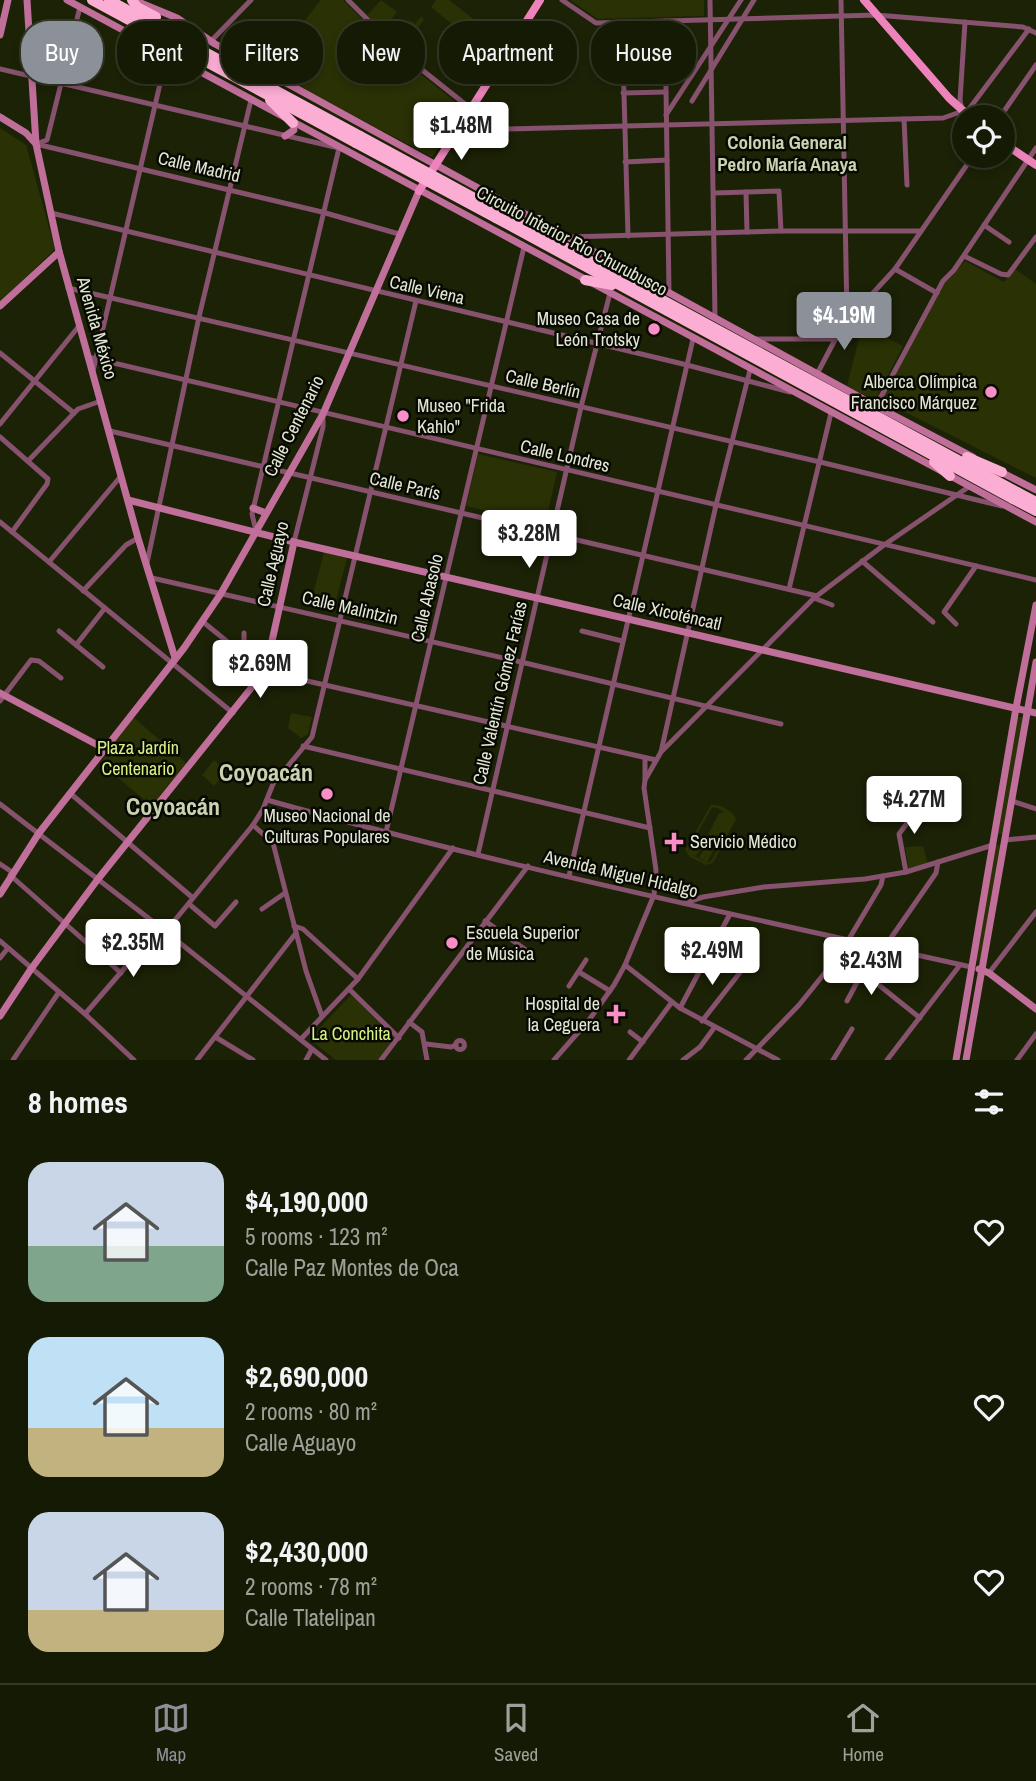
<!DOCTYPE html>
<meta charset="utf-8">
<style>
:root{--surface:#151a04;--page:#1e230e;--text:#f1f3f6;--muted:#9da19a;--line:#343826;--accent:#8c9099}
body{margin:0;font-family:"Archivo Narrow",sans-serif;background:var(--page);color:var(--text);height:100vh;display:flex;flex-direction:column;font-size:26px;white-space:nowrap}
*{box-sizing:border-box;margin:0}
p{font-size:23px;color:var(--muted)}
.icon{flex:none;width:38px;height:38px;fill:none;stroke:currentColor;stroke-width:2;stroke-linecap:round;stroke-linejoin:round}
.map{position:relative;height:1060px;overflow:hidden}
.details{display:flex;flex-direction:column;background:var(--surface);flex:1}
.details>*{flex:none}
.hud{position:absolute;left:21px;top:21px;width:994px;height:63px;display:flex;gap:14px}
.tools{position:absolute;left:952px;top:105px;display:grid;gap:14px}
.tools a{display:grid;place-items:center;width:63px;height:63px;border-radius:50%;background:var(--surface);box-shadow:0 4px 10px #0003,0 0 0 2px var(--line);font-size:35px}
.price{position:absolute;translate:-50% -60px;padding:0 16px;border-radius:7px;background:#fff;color:#222;font-size:23px;line-height:46px;filter:drop-shadow(0 2px 4px #0008)}
.price::after{content:'';position:absolute;left:50%;top:42px;width:21px;height:16px;margin-left:-10px;background:inherit;clip-path:polygon(0 0,100% 0,50% 100%)}
.price.on{background:var(--accent);color:#fff}
ul{padding:0;list-style:none}
li{display:flex;align-items:center;gap:21px;height:175px;padding:0 28px}
li span{display:grid;place-items:center;flex:none;width:196px;height:140px;border-radius:21px;color:#555}
li>.icon{margin-inline-start:auto}
span .icon{width:84px;height:84px;fill:#fffc;stroke-width:1}
li b{font-size:30px}
h2{display:flex;justify-content:space-between;align-items:center;height:84px;padding:0 28px;font-size:30px}
.tag{padding:0 24px;border-radius:28px;background:var(--surface);box-shadow:0 4px 10px #0003,0 0 0 2px var(--line);font-size:24px;line-height:63px}
.tag.on{background:var(--accent);color:#fff}
.tab-bar{display:flex;justify-content:space-around;align-items:center;height:98px;border-top:2px solid var(--line);background:var(--surface);font-size:19px;color:var(--muted)}
.tab-bar a{display:grid;justify-items:center;gap:4px}
.tab-bar .on{color:var(--accent)}
.map>svg:first-child{display:block}
</style>
<div class="map">
<svg width="1036" height="1060" viewBox="0 0 1036 1060">
<rect width="100%" height="100%" fill="#1c2206"/>
<g fill="#293105" fill-rule="evenodd">
<path d="M321,0H343L399,57L463,108L432,157L261,66L293,35Z"/>
<path d="M381,0L397,12L383,30L377,25L380,22L376,24L367,15Z"/>
<path d="M436,0H449L476,21L465,35L431,7Z"/>
<path d="M570,0H704V16L598,19Z"/>
<path d="M402,14L415,24L421,17L424,19L416,31L420,35L406,53L386,33L388,31L402,41L414,25Z"/>
<path d="M0,128L26,145L55,249L0,302Z"/>
<path d="M965,261L1004,282L1015,269L1036,284V478L881,400L945,283Z"/>
<path d="M862,326L903,346L877,397C866,397 856,392 847,386Z"/>
<path d="M478,454L557,472L545,525L466,506Z"/>
<path d="M324,552L347,558L333,612L310,606Z"/>
<path d="M291,713L312,717L308,734L301,738L288,728Z"/>
<path d="M132,716L186,763L152,806L100,763Z"/>
<path d="M1017,717H1023L1002,834H997Z"/>
<path d="M214,760L227,771L214,786L202,775Z"/>
<path d="M711,805C721,804 732,810 736,819L713,863L706,865L690,857L685,850ZM715,807L725,812L719,813L707,837L714,844H720L711,861L707,863L715,847L708,843L699,857L706,862L689,853L696,856L705,841L697,837L689,851L688,850L711,809Z"/>
<path d="M995,845H1000L980,961L974,960Z"/>
<path d="M923,846L928,864L909,870L905,847Z"/>
<path d="M351,995L395,1038L378,1060H336L309,1039Z"/>
</g>
<g fill="none" stroke-linecap="round" stroke-linejoin="round">
<g stroke="#86526d" stroke-width="5">
<path d="M348,0L402,54L470,108"/>
<path d="M562,0L596,23L876,15L1023,27L1036,33"/>
<path d="M710,0L715,317"/>
<path d="M665,21L669,292"/>
<path d="M622,23L628,236"/>
<path d="M210,42L251,0"/>
<path d="M0,69L339,148L252,514L256,531"/>
<path d="M623,93L666,92"/>
<path d="M692,101L754,0"/>
<path d="M962,110L960,100L965,22"/>
<path d="M666,115L741,0"/>
<path d="M1000,117L1036,65"/>
<path d="M904,119L907,185"/>
<path d="M460,124L467,130L943,118L969,109L1029,29"/>
<path d="M36,144L322,212L399,234"/>
<path d="M36,144L47,140L80,7"/>
<path d="M625,162L667,160"/>
<path d="M746,192L747,232"/>
<path d="M714,193L779,191L781,231"/>
<path d="M51,213L683,364L790,392"/>
<path d="M984,225L1009,242"/>
<path d="M568,237L781,231H921"/>
<path d="M964,256L1001,274L1008,275L1036,237"/>
<path d="M895,269L937,293"/>
<path d="M68,288L820,462L1002,506"/>
<path d="M867,320L873,293L895,269L973,156"/>
<path d="M755,339H836"/>
<path d="M0,353L74,413"/>
<path d="M88,357L1036,580"/>
<path d="M93,371L167,54"/>
<path d="M817,374L847,317L841,0"/>
<path d="M876,406L943,281L954,270L1036,148"/>
<path d="M0,424L79,326"/>
<path d="M110,431L817,596"/>
<path d="M0,437L48,479L47,484L12,532"/>
<path d="M28,461L78,409L101,401"/>
<path d="M0,522L233,713"/>
<path d="M294,542L323,427V415"/>
<path d="M862,561L933,622"/>
<path d="M49,562L121,476"/>
<path d="M147,563L199,317L251,100"/>
<path d="M152,578L521,662L781,724"/>
<path d="M789,589L831,413"/>
<path d="M83,591L126,545L138,538"/>
<path d="M814,598L832,605"/>
<path d="M202,621L263,671L656,760"/>
<path d="M956,624L944,612L976,566"/>
<path d="M59,631L103,667"/>
<path d="M582,631L622,641"/>
<path d="M76,645L105,608"/>
<path d="M238,650L244,640V633"/>
<path d="M0,701L31,660L39,661L61,678"/>
<path d="M303,746L650,828"/>
<path d="M661,752L716,505L750,370"/>
<path d="M645,779V758"/>
<path d="M71,794L193,898"/>
<path d="M267,800C499,865 736,915 971,967"/>
<path d="M1012,801L1036,809"/>
<path d="M0,804L160,927L326,1060"/>
<path d="M253,825L273,843L306,971L322,1016"/>
<path d="M386,832L524,247"/>
<path d="M1005,840L1036,837"/>
<path d="M478,854L581,407L610,293"/>
<path d="M0,864L12,872"/>
<path d="M906,872L899,834L924,800"/>
<path d="M10,875L121,973"/>
<path d="M569,876L693,339"/>
<path d="M684,903L703,897L764,887L865,879L906,872L993,845"/>
<path d="M189,904L215,926L236,902"/>
<path d="M262,909L285,893"/>
<path d="M485,921L526,950"/>
<path d="M294,926L303,929L358,979"/>
<path d="M166,931L253,825L263,809L273,784L312,737L416,301"/>
<path d="M0,941L85,1014L134,1060"/>
<path d="M884,948L936,873L938,862"/>
<path d="M840,954L920,1018"/>
<path d="M0,958L8,948"/>
<path d="M625,965L680,1008L778,1060"/>
<path d="M579,972L610,991"/>
<path d="M989,973L1036,912"/>
<path d="M569,986L586,960"/>
<path d="M349,989L399,1038"/>
<path d="M847,1001L862,973"/>
<path d="M680,1008L730,914"/>
<path d="M85,1014L160,927"/>
<path d="M702,1021L742,970"/>
<path d="M409,1022L422,1032L427,1060"/>
<path d="M630,1032L643,1042"/>
<path d="M217,1038L253,1060"/>
<path d="M301,1039L358,979L453,848"/>
<circle cx="460" cy="1045" r="4.5"/>
<path d="M426,1044L451,1047L456,1045"/>
<path d="M13,1060L59,992"/>
<path d="M197,1060L296,933"/>
<path d="M306,1060L312,1049"/>
<path d="M381,1060L528,866"/>
<path d="M554,1060L589,1020L614,985L625,965L654,895L656,870L644,788L645,780L661,752L814,598L884,545L970,486"/>
<path d="M629,1060L672,1002"/>
<path d="M683,1060L700,1047L714,1028"/>
<path d="M746,1060L799,1005L840,954L881,885L883,876"/>
<path d="M833,1060L852,1029"/>
<path d="M887,1060L960,965"/>
<path d="M1017,1060L1036,1034"/>
</g>
<g stroke="#c06e9a" stroke-width="7">
<path d="M27,0L36,144L59,251L138,538L175,658"/>
<path d="M67,0L1036,522"/>
<path d="M136,1L177,18L215,44L876,406L973,457"/>
<path d="M0,35L8,0"/>
<path d="M0,117L26,133L36,144"/>
<path d="M285,136L294,130L293,123"/>
<path d="M0,306L59,252"/>
<path d="M999,471L1036,490"/>
<path d="M128,500L294,542L1036,713"/>
<path d="M253,508L266,513"/>
<path d="M0,693L105,749"/>
<path d="M0,894L39,833L184,648L220,595L323,414L419,191"/>
<path d="M979,969L989,973L1036,1009"/>
<path d="M0,1016L31,969L98,879L260,677L268,659L294,542"/>
<path d="M956,1060L1016,708L1036,605"/>
<path d="M966,1060L1036,662"/>
</g>
<g stroke="#ee83bc" stroke-width="8">
<path d="M864,0L949,98L970,117"/>
<path d="M1003,143L1036,165"/>
<path d="M419,191L540,0"/>
</g>
<g stroke="#fbadd4" stroke-width="10">
<path d="M92,0L356,143"/>
<path d="M109,0L360,136"/>
<path d="M132,0L137,7L156,17"/>
<path d="M270,100L293,123"/>
<path d="M500,212L1017,492"/>
<path d="M496,218L1013,499"/>
<path d="M539,220L544,228L553,233"/>
<path d="M585,280L612,285"/>
<path d="M967,457L1002,472"/>
<path d="M934,462L950,476"/>
</g>
<g stroke="#fbadd4" stroke-width="10">
<path d="M360,136L500,212"/>
<path d="M356,143L496,218"/>
<path d="M1017,492L1036,502"/>
<path d="M1013,499L1036,511"/>
</g>
</g>
<g fill="#fa8fc8" stroke="#080a02" stroke-width="2.5">
<circle cx="654" cy="329" r="7"/>
<circle cx="991" cy="392" r="7"/>
<circle cx="403" cy="416" r="7"/>
<circle cx="327" cy="794" r="7"/>
<path d="M670.5 831.5h7v7h7v7h-7v7h-7v-7h-7v-7h7z"/>
<circle cx="452" cy="943" r="7"/>
<path d="M612.5 1003.5h7v7h7v7h-7v7h-7v-7h-7v-7h7z"/>
</g>
<g text-anchor="middle" stroke-width="5" stroke-linejoin="round" paint-order="stroke">
<g font-size="18" fill="#e2e7d6" stroke="#080a02">
<text transform="translate(199 167) rotate(13)" y="6">Calle Madrid</text>
<text transform="translate(572 241) rotate(28)" y="6">Circuito Interior Río Churubusco</text>
<text transform="translate(427 290) rotate(13)" y="6">Calle Viena</text>
<text transform="translate(97 328) rotate(74)" y="6">Avenida México</text>
<text transform="translate(543 384) rotate(13)" y="6">Calle Berlín</text>
<text transform="translate(294 426) rotate(-63)" y="6">Calle Centenario</text>
<text transform="translate(565 456) rotate(13)" y="6">Calle Londres</text>
<text transform="translate(405 486) rotate(13)" y="6">Calle París</text>
<text transform="translate(273 564) rotate(-77)" y="6">Calle Aguayo</text>
<text transform="translate(427 598) rotate(-77)" y="6">Calle Abasolo</text>
<text transform="translate(350 608) rotate(13)" y="6">Calle Malintzin</text>
<text transform="translate(667 612) rotate(13)" y="6">Calle Xicoténcatl</text>
<text transform="translate(500 693) rotate(-77)" y="6">Calle Valentín Gómez Farías</text>
<text transform="translate(621 874) rotate(13)" y="6">Avenida Miguel Hidalgo</text>
</g>
<g font-size="18" fill="#e2e7d6" stroke="#080a02" text-anchor="end">
<text x="640" y="325">Museo Casa de<tspan x="640" dy="21">León Trotsky</tspan></text>
<text x="977" y="388">Alberca Olímpica<tspan x="977" dy="21">Francisco Márquez</tspan></text>
<text x="417" y="412" text-anchor="start">Museo "Frida<tspan x="417" dy="21">Kahlo"</tspan></text>
<text x="327" y="822" text-anchor="middle">Museo Nacional de<tspan x="327" dy="21">Culturas Populares</tspan></text>
<text x="690" y="848" text-anchor="start">Servicio Médico</text>
<text x="466" y="939" text-anchor="start">Escuela Superior<tspan x="466" dy="21">de Música</tspan></text>
<text x="600" y="1010">Hospital de<tspan x="600" dy="21">la Ceguera</tspan></text>
</g>
<g font-size="18" fill="#d8f281" stroke="#080a02">
<text x="138" y="754">Plaza Jardín<tspan x="138" dy="21">Centenario</tspan></text>
<text x="351" y="1040">La Conchita</text>
</g>
<g font-size="19" font-weight="bold" fill="#c9d3b1" stroke="#080a02">
<text x="787" y="149">Colonia General<tspan x="787" dy="22">Pedro María Anaya</tspan></text>
</g>
<g font-size="24" font-weight="bold" fill="#c9d3b1" stroke="#080a02">
<text x="266" y="781">Coyoacán</text>
<text x="173" y="815">Coyoacán</text>
</g>
</g>
</svg>
<div class="tools">
<a><svg class="icon" aria-label="locate" viewBox="0 0 24 24"><circle cx="12" cy="12" r="6"/><path d="M12 2v4M12 18v4M2 12h4M18 12h4"/></svg></a>
</div>
<b class="price" style="left:461px;top:162px">$1.48M</b>
<b class="price on" style="left:844px;top:352px">$4.19M</b>
<b class="price" style="left:529px;top:570px">$3.28M</b>
<b class="price" style="left:260px;top:700px">$2.69M</b>
<b class="price" style="left:914px;top:836px">$4.27M</b>
<b class="price" style="left:133px;top:979px">$2.35M</b>
<b class="price" style="left:712px;top:987px">$2.49M</b>
<b class="price" style="left:871px;top:997px">$2.43M</b>
<div class="hud">
<a class="tag on">Buy</a>
<a class="tag">Rent</a>
<a class="tag">Filters</a>
<a class="tag">New</a>
<a class="tag">Apartment</a>
<a class="tag">House</a>
</div>
</div>
<section class="details">
<h2>8 homes<svg class="icon" aria-label="filters" viewBox="0 0 24 24"><path d="M4 7h16M4 17h16"/><circle cx="9" cy="7" r="2"/><circle cx="15" cy="17" r="2"/></svg></h2>
<ul>
<li><span style="background:linear-gradient(#c9d6e8 60%,#7fa58c 0)"><svg class="icon" aria-label="home" viewBox="0 0 24 24"><path d="M3 11l9-7 9 7M6 9v11h12V9"/></svg></span><div><b>$4,190,000</b><p>5 rooms · 123 m²</p><p>Calle Paz Montes de Oca</p></div><svg class="icon" aria-label="heart" viewBox="0 0 24 24"><path d="M12 20l-8-8c-3-5 5-10 8-4 3-6 11-1 8 4z"/></svg></li>
<li><span style="background:linear-gradient(#bfe0f5 65%,#c2b280 0)"><svg class="icon" aria-label="home" viewBox="0 0 24 24"><path d="M3 11l9-7 9 7M6 9v11h12V9"/></svg></span><div><b>$2,690,000</b><p>2 rooms · 80 m²</p><p>Calle Aguayo</p></div><svg class="icon" aria-label="heart" viewBox="0 0 24 24"><path d="M12 20l-8-8c-3-5 5-10 8-4 3-6 11-1 8 4z"/></svg></li>
<li><span style="background:linear-gradient(#c9d6e8 70%,#c2b280 0)"><svg class="icon" aria-label="home" viewBox="0 0 24 24"><path d="M3 11l9-7 9 7M6 9v11h12V9"/></svg></span><div><b>$2,430,000</b><p>2 rooms · 78 m²</p><p>Calle Tlatelipan</p></div><svg class="icon" aria-label="heart" viewBox="0 0 24 24"><path d="M12 20l-8-8c-3-5 5-10 8-4 3-6 11-1 8 4z"/></svg></li>
</ul>
</section>
<nav class="tab-bar">
<a class="on"><svg class="icon" aria-label="map" viewBox="0 0 24 24"><path d="M3 6l6-2 6 2 6-2v14l-6 2-6-2-6 2zM9 4v14M15 6v14"/></svg>Map</a>
<a><svg class="icon" aria-label="saved" viewBox="0 0 24 24"><path d="M7 4h10v16l-5-4-5 4z"/></svg>Saved</a>
<a><svg class="icon" aria-label="home" viewBox="0 0 24 24"><path d="M3 11l9-7 9 7M6 9v11h12V9"/></svg>Home</a>
</nav>
